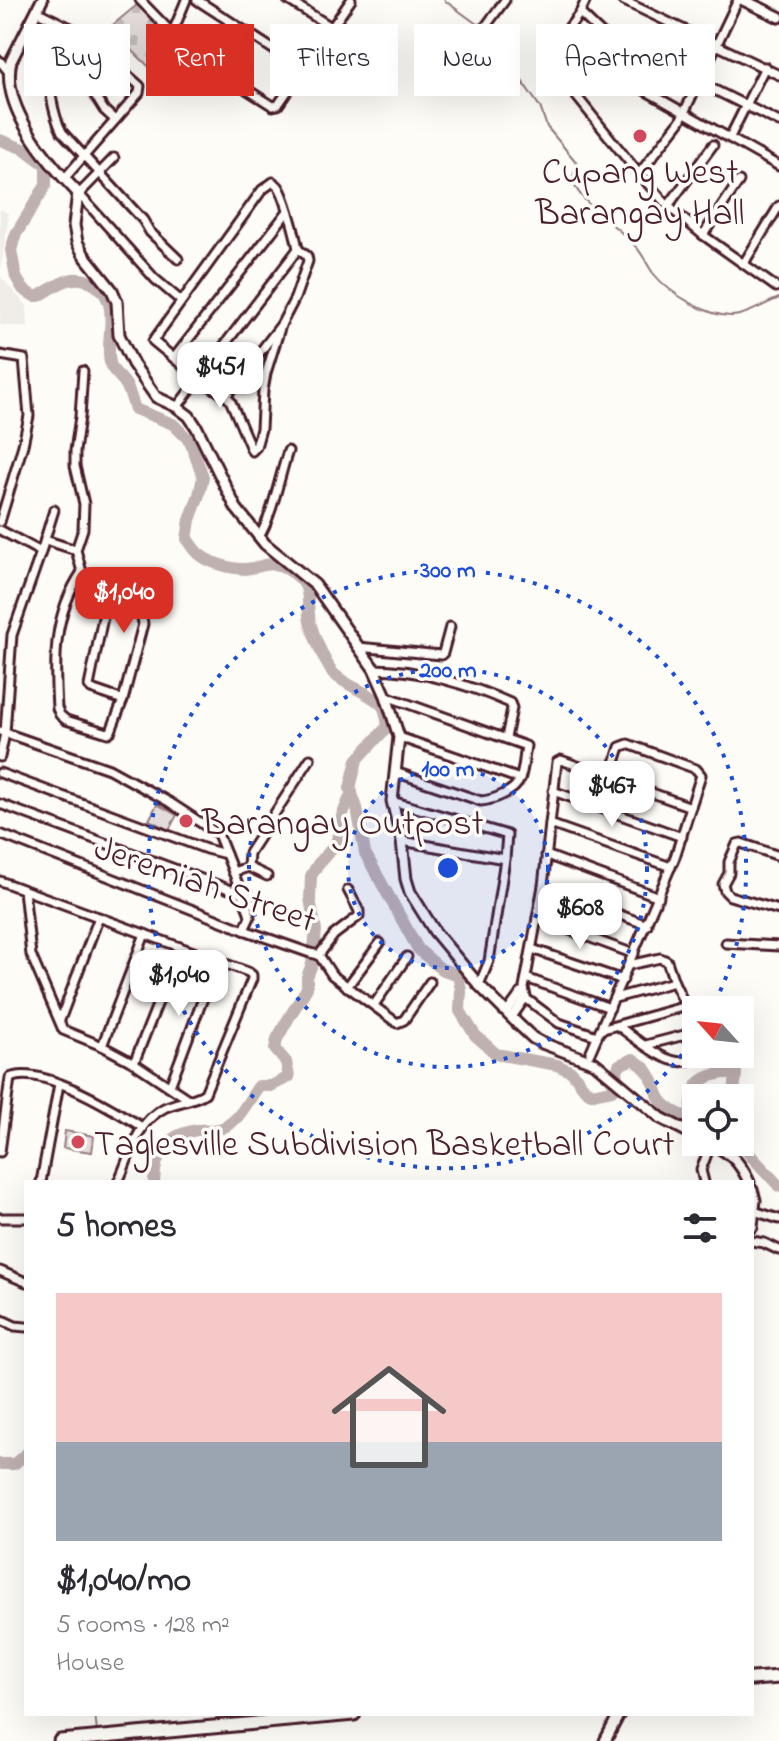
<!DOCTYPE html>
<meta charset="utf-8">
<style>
:root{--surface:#fff;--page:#f2f2f3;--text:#2b2b33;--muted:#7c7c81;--line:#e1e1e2;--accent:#d93025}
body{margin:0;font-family:"Indie Flower",sans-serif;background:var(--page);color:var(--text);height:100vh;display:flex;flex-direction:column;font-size:30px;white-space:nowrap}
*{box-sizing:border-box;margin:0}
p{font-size:26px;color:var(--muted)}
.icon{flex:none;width:44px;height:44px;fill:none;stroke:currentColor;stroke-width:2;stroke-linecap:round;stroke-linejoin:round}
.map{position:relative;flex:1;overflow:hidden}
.side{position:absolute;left:24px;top:1180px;width:730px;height:536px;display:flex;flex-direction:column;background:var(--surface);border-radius:0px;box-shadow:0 8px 32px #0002}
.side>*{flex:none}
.guide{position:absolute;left:24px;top:24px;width:732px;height:72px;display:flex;gap:16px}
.needle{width:52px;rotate:297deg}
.buttons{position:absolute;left:682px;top:996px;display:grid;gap:16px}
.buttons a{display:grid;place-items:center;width:72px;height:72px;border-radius:0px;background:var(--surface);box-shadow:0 8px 32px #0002;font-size:40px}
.price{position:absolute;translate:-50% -68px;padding:0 18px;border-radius:16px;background:#fff;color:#222;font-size:26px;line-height:52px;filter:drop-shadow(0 2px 4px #0008)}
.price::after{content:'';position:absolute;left:50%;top:48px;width:24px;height:18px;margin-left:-12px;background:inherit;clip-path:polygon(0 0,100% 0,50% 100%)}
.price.on{background:var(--accent);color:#fff}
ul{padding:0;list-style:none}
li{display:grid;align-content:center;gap:16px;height:424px;padding:0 32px}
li+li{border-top:2px solid var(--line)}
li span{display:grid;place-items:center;height:248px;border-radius:0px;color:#555}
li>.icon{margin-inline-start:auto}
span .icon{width:144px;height:144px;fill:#fffc;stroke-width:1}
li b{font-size:34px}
h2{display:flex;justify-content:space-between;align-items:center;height:96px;padding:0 32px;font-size:34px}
.pill{padding:0 28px;border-radius:0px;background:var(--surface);box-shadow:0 8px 32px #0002;font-size:28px;line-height:72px}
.pill.on{background:var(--accent);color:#fff}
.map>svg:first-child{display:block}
</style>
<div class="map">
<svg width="779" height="1741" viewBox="0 0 779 1741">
<defs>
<pattern id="cemetery-stones" width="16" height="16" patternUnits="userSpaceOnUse" patternTransform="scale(2)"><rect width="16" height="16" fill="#e3dcda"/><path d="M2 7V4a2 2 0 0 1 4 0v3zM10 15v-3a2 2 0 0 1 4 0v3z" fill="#c4bcbb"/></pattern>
</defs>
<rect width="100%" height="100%" fill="#fdfcf7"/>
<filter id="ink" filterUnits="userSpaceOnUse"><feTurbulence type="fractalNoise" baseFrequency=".0125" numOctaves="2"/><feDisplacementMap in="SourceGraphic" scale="16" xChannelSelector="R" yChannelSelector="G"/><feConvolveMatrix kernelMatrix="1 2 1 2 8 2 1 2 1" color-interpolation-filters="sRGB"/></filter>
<g filter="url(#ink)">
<g fill="#f0ece8">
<path d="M0,209L9,214L0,271Z"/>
<path d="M0,276L27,306L28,327L0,325Z"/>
</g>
<path fill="url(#cemetery-stones)" stroke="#967e82" stroke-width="2" d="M138,4L193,60L171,88L109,28Z"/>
<g fill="#e3dcda" stroke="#967e82" stroke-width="2">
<path d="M157,804L177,815L169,830L149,820Z"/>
<path d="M65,1131L94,1136L92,1152L63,1148Z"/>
</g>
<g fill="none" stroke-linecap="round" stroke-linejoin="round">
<g stroke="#91777b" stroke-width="2">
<path d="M444,0L481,27"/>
<path d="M488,31L503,40L522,81L540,107L547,127L577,163L572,181C586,210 616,223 636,247C643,254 647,265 653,273C669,293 712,321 739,315C752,312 766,303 779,298"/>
<path d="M95,1714L97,1732"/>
</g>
<g stroke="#c0b1b1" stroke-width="12">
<path d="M0,140L24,149L46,165V185L16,234L11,250L16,277L23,289L34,296H39C58,285 74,270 95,285C119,300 108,330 109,354C109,357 110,363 111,366C114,373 122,378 126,385C130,392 132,401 135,409L173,424L190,441L203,477L199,495L190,520L187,539C191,543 194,550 199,554C209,563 232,569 245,569C261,568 271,559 287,569C315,585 305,596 310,622C313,634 325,663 333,673C346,687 376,694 384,708C386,713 387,721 388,726L357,760L350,788L357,808L365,853L418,949L441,969L458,975L461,990L460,1011L475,1035L496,1054L557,1065L572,1072L585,1089L592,1094L612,1090L619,1065L633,1059C639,1063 645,1067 648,1072C654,1080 655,1088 659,1097C665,1107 679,1117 691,1116C692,1109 691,1096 694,1090C701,1075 722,1072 736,1073L734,1094L735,1098"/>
<path d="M740,1114L746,1130L741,1145L779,1186"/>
<path d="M154,1182C155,1152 167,1135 197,1130C205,1129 215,1131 222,1128C241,1120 247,1101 259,1086H271L289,1077L286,1062L275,1049L277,1039L287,1021L307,988V977L312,964L316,931L310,899L311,876L318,864L336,844L342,816L352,792"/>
<path d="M0,1464H14L26,1454"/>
</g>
<defs>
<g id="minor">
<path d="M140,0L194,56L273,106L278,105L351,0"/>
<path d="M197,0L302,68"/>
<path d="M288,0L331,27"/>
<path d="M586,0L580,13L549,54V62L639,174L668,206L703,235L776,287"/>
<path d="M622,0L779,75"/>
<path d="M36,11L79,32L140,86L139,93L64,179"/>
<path d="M580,13L602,34L779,122"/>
<path d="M71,28C65,39 56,50 52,62C45,78 54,117 62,132L143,220L150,232L178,259"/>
<path d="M483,30L505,0"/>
<path d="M172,34L186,0"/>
<path d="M105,55L94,71L89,86L104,110L115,120"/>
<path d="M651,58L639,87L779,166"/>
<path d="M0,61L8,71"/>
<path d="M730,137L765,67"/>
<path d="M639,174L680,121L738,0"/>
<path d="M78,193L155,279L181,301"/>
<path d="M79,194L114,158"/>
<path d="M668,206L713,145"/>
<path d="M703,235L739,181"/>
<path d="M744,263L779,206"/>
<path d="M0,355L24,359L29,416L23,445L0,522"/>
<path d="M174,358L288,211"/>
<path d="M226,396L230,400L252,451L256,447L261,429L263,390L266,373L281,325L295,298L308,261L307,256L298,249"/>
<path d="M177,407L298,249C296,237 285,194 278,186C277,184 274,184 273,182L262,190L153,341L198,378L226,396L281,325"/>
<path d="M0,530L41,552"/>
<path d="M259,537C272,517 280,475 288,451"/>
<path d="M45,540L76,550"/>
<path d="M82,572C53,615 54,658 57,708L60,715L66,720L108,733L111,731L123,700L143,624L139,599L108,593L103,590L82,572L76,550L83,529L84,504L75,466V451L80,417L83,371"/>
<path d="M108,593L89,686L91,689L123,700"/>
<path d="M358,647L441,655L443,653L450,627"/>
<path d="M374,669C418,669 470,685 510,703L512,708L506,738"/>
<path d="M386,696L526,746C524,756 524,769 520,779C515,792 493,800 481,801L395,772"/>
<path d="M0,731L109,769L169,802L218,834L249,912L250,917L244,930"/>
<path d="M399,737L520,779"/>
<path d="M0,757L5,733L12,635L41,552L54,510"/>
<path d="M0,773L206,849L226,854"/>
<path d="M553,791L682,837"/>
<path d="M392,801L501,833L507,835L505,859"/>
<path d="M0,804L242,894"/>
<path d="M550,824L671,867"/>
<path d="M0,834L244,930L310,953L319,955L334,935L359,916V911L348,890"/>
<path d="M402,841L505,859L489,961L479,985"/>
<path d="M546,855L659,897"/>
<path d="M779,856L741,843L737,844L729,862V873L723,884L725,891L730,896L779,910"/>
<path d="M248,867L249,853L310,759"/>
<path d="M233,872L248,867L267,876"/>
<path d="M0,881L248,972L252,975V979L205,1093C196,1100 176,1102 164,1108C135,1123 131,1156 118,1182"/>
<path d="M543,886L647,925"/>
<path d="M24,890L31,955L63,1030L102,1046L134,1063L188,1099"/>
<path d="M537,918L634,954"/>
<path d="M726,943L779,946"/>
<path d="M532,949L623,980"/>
<path d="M319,955L332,975L397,1023L404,1020L430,982"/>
<path d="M629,965L660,958L667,961L674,982L696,1028"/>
<path d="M526,978L610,1008"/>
<path d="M347,987L380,943"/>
<path d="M520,994L559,1023L597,1036"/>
<path d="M615,998L674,982"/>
<path d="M374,1005L407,957"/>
<path d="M507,1012L521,993"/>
<path d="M512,1017L526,997L524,988L543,886L557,762L561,760L691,807"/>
<path d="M60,1020L99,917"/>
<path d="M618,1026C637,1039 678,1078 697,1054"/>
<path d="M600,1030L686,1006"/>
<path d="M646,1045L696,1032"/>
<path d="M102,1046L145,934"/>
<path d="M590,1053L675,857L701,775L696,769L628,744L620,747L610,778"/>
<path d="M134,1063L180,947"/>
<path d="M170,1086L217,961"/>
<path d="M0,1152L10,1078C41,1064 115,1110 142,1127"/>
<path d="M41,1182L59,1084"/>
<path d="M704,1182L701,1170L711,1143"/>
<path d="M754,1211L779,1219"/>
<path d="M0,1218H26"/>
<path d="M752,1241L764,1243L779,1250"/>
<path d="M0,1271L26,1282"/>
<path d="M0,1319L15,1326L26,1327"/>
</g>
<g id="tertiary">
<path d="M42,0L11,61C0,107 48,162 78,193L74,225L77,242L84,255L112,290L117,302L119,335L133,364L156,397L177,407L189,416L197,428L236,508L265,544L315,585L374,669L386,696L399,737L392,801L402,841L406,879L410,892L435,932L479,985L518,1024L533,1038L542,1043L595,1063L661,1118L696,1136"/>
<path d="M743,0L779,17"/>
<path d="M709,1142C730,1153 739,1160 749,1182"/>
<path d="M752,1190L755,1200L752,1227"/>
<path d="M605,1741L619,1714"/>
</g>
<g id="primary">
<path d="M752,1679L779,1677"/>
<path d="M60,1741L354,1714"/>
</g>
</defs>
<use href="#minor" stroke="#4a1f2b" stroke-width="13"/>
<use href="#tertiary" stroke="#4a1f2b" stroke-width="15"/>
<use href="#primary" stroke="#4a1f2b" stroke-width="17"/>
<use href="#minor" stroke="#fdfcf7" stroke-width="7"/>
<use href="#tertiary" stroke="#fdfcf7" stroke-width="9"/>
<use href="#primary" stroke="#fdfcf7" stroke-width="11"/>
</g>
</g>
<circle cx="448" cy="868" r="100" fill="#1d4ed8" fill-opacity=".12"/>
<g fill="none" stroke="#1d4ed8" stroke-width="4" stroke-dasharray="4 8">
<circle cx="448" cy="868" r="100"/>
<circle cx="448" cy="868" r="199"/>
<path d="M696 1035A299 299 0 1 1 712 1008"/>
</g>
<g fill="#d1495b" stroke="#fdfcf7" stroke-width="3">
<circle cx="640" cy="136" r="8"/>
<circle cx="186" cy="821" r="8"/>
<circle cx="78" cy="1142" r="8"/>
</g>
<g text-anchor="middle" stroke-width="7" stroke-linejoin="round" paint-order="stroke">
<g font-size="36" fill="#4a1f2b" stroke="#fdfcf7" text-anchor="start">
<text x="640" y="183" text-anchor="middle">Cupang West<tspan x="640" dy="41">Barangay Hall</tspan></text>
<text x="202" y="834">Barangay Outpost</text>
<text x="94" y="1155">Taglesville Subdivision Basketball Court</text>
</g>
<g font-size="36" fill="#4a1f2b" stroke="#fdfcf7">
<text transform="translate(206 882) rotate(19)" y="13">Jeremiah Street</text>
</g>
</g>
<circle cx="448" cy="868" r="12" fill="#1d4ed8" stroke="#fdfcf7" stroke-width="4"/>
<g font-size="24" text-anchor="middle" font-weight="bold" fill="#1d4ed8" stroke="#fdfcf7" stroke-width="7" stroke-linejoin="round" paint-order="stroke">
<text x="448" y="577">300 m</text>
<text x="448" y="677">200 m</text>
<text x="448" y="776">100 m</text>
</g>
</svg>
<div class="buttons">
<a><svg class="needle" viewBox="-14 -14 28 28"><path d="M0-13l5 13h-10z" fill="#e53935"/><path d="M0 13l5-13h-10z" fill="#7c7c81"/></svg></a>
<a><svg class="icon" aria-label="locate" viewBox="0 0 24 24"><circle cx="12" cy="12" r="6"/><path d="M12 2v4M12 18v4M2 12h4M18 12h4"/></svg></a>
</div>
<b class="price" style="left:220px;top:410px">$451</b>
<b class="price on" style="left:124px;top:635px">$1,040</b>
<b class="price" style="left:612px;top:829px">$467</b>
<b class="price" style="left:580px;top:951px">$608</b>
<b class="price" style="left:179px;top:1018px">$1,040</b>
<div class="guide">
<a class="pill">Buy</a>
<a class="pill on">Rent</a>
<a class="pill">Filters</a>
<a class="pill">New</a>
<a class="pill">Apartment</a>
</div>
<section class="side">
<h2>5 homes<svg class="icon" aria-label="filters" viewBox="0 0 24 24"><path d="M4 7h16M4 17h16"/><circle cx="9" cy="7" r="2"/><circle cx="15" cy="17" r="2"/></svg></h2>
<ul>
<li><span style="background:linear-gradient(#f6c9c9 60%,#9aa5b1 0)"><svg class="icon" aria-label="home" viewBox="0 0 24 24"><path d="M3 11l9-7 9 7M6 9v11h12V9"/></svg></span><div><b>$1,040/mo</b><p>5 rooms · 128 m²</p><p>House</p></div></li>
</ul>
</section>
</div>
